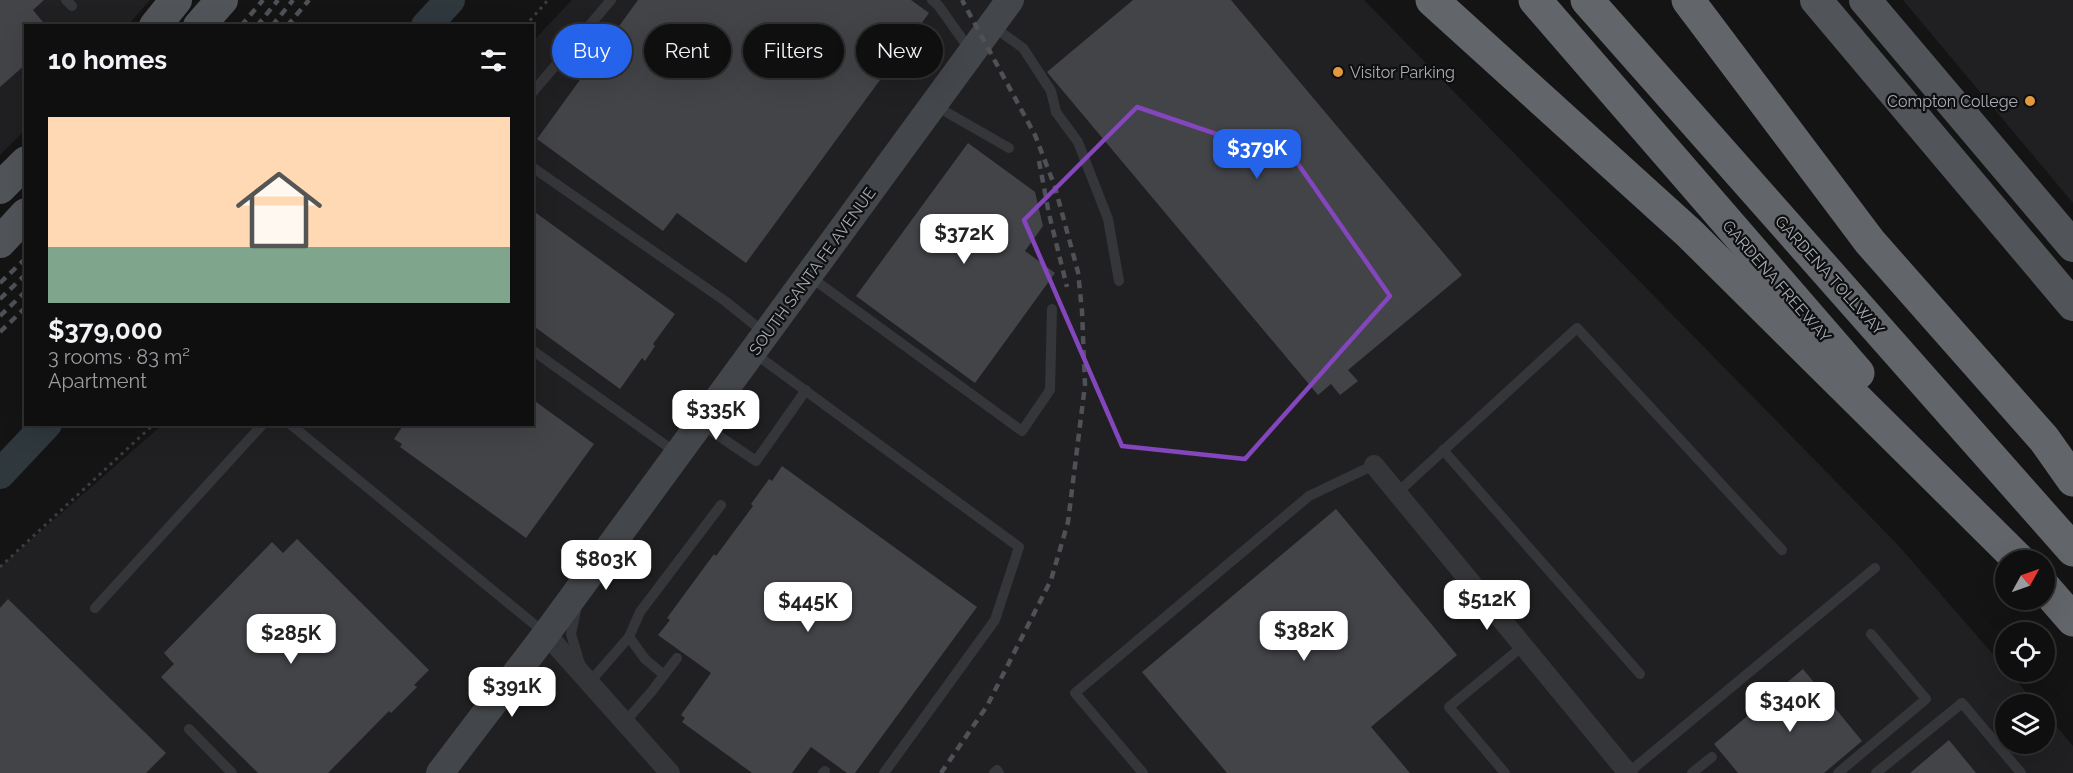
<!DOCTYPE html>
<meta charset="utf-8">
<style>
:root{--surface:#0f0f10;--page:#1d1d1e;--text:#f1f3f6;--muted:#9b9c9f;--line:#2f2f30;--accent:#2563eb}
body{margin:0;font-family:Raleway,sans-serif;background:var(--page);color:var(--text);height:100vh;display:flex;flex-direction:column;font-size:22px;white-space:nowrap}
*{box-sizing:border-box;margin:0}
p{font-size:20px;color:var(--muted)}
.icon{flex:none;width:33px;height:33px;fill:none;stroke:currentColor;stroke-width:2;stroke-linecap:round;stroke-linejoin:round}
.map{position:relative;flex:1;overflow:hidden}
.sheet{position:absolute;left:24px;top:24px;width:510px;height:402px;display:flex;flex-direction:column;background:var(--surface);border-radius:0px;box-shadow:0 6px 24px #0002,0 0 0 2px var(--line)}
.sheet>*{flex:none}
.guide{position:absolute;left:552px;top:24px;width:570px;height:54px;display:flex;gap:12px}
.needle{width:39px;rotate:50deg}
.buttons{position:absolute;left:1995px;top:550px;display:grid;gap:12px}
.buttons a{display:grid;place-items:center;width:60px;height:60px;border-radius:50%;background:var(--surface);box-shadow:0 6px 24px #0002,0 0 0 2px var(--line);font-size:30px}
.price{position:absolute;translate:-50% -51px;padding:0 14px;border-radius:12px;background:#fff;color:#222;font-size:20px;line-height:39px;filter:drop-shadow(0 2px 3px #0008)}
.price::after{content:'';position:absolute;left:50%;top:36px;width:18px;height:14px;margin-left:-9px;background:inherit;clip-path:polygon(0 0,100% 0,50% 100%)}
.price.selected{background:var(--accent);color:#fff}
ul{padding:0;list-style:none}
li{display:grid;align-content:center;gap:12px;height:318px;padding:0 24px}
li+li{border-top:2px solid var(--line)}
li span{display:grid;place-items:center;height:186px;border-radius:0px;color:#555}
li>.icon{margin-inline-start:auto}
span .icon{width:108px;height:108px;fill:#fffc;stroke-width:1}
li b{font-size:26px}
h2{display:flex;justify-content:space-between;align-items:center;height:72px;padding:0 24px;font-size:26px}
.tag{padding:0 21px;border-radius:27px;background:var(--surface);box-shadow:0 6px 24px #0002,0 0 0 2px var(--line);font-size:21px;line-height:54px}
.tag.selected{background:var(--accent);color:#fff}
.map>svg:first-child{display:block}
</style>
<div class="map">
<svg width="2073" height="773" viewBox="0 0 2073 773">
<rect width="100%" height="100%" fill="#141415"/>
<g fill="#202022">
<path d="M0,0H150L128,25L26,26L25,130L0,155Z"/>
<path d="M572,0H1364L1898,545L2005,668L2006,672H2009L2037,705H2006V744H2044L2045,713L2073,746V773H0V567L162,425L532,424L533,41Z"/>
<path d="M1903,0H2073V203Z"/>
</g>
<g fill="none" stroke-linecap="round" stroke-linejoin="round">
<g stroke="#2e383d" stroke-width="30">
<path d="M426,26L450,0"/>
<path d="M0,474L47,424"/>
</g>
</g>
<g fill="#434448">
<path d="M0,0H44L33,10L46,26H26V64L0,87Z"/>
<path d="M638,0H911L929,13L746,263L677,213L663,231L537,139Z"/>
<path d="M1133,0H1231L1462,275L1348,370L1358,381L1340,395L1331,384L1318,395L1047,72Z"/>
<path d="M968,143L1035,192L1043,226L1025,251L1055,273L975,383L856,296Z"/>
<path d="M532,210L675,314L653,344L655,346L645,361L642,358L620,389L532,325Z"/>
<path d="M532,399L594,444L526,538L400,447L402,444L394,439L404,424H532Z"/>
<path d="M782,466L977,607L855,773H847L811,747L792,773H752L682,722L685,718L681,715L711,673L658,635L670,620L667,618L714,554L716,556L753,506L751,504L769,479L772,481Z"/>
<path d="M1336,509L1457,655L1371,727L1410,773H1227L1142,672Z"/>
<path d="M297,539L429,670L414,685L417,687L391,713L389,711L328,773H258L161,677L174,664L164,653L272,542L283,553Z"/>
<path d="M8,599L166,753L146,773H0V608Z"/>
<path d="M1803,669L1862,741L1824,773H1738L1714,744Z"/>
<path d="M1949,740L1976,773H1910Z"/>
</g>
<g fill="none" stroke-linecap="round" stroke-linejoin="round">
<g stroke="#3b3d41" stroke-width="3" stroke-dasharray="3 4.5" stroke-linecap="butt">
<path d="M525,26L548,0"/>
<path d="M0,567L154,424"/>
</g>
<g stroke="#35363a" stroke-width="10">
<path d="M66,0L72,6"/>
<path d="M932,0L938,5L970,50"/>
<path d="M992,26L1023,48L1051,91L1056,112L1078,142L1108,219L1119,281"/>
<path d="M532,93L611,0"/>
<path d="M934,105L1009,148"/>
<path d="M532,167L725,301L766,334"/>
<path d="M809,276L1022,431L1050,390L1052,309"/>
<path d="M532,350L678,454"/>
<path d="M754,353L1019,547L995,620L884,773"/>
<path d="M290,424L546,634"/>
<path d="M701,424L756,461L806,390"/>
<path d="M1443,450L1640,674"/>
<path d="M1397,493L1577,328L1782,550"/>
<path d="M95,608L263,424"/>
<path d="M576,610L571,634L580,664"/>
<path d="M664,675L645,659L629,637L640,612L721,505"/>
<path d="M589,683L629,637"/>
<path d="M625,722L652,691L677,658"/>
<path d="M189,729L232,773"/>
<path d="M823,773L825,771"/>
<path d="M994,773L997,770L999,773"/>
<path d="M1143,773L1075,693L1309,496L1374,465"/>
<path d="M1505,773L1449,707L1523,646"/>
<path d="M1628,773L1875,568"/>
<path d="M1692,773L1712,757"/>
<path d="M1838,773L1926,699L1871,634"/>
<path d="M1876,773L1962,703L2021,773"/>
</g>
<g stroke="#35363a" stroke-width="20">
<path d="M1374,465L1628,773"/>
<path d="M546,634L670,773"/>
</g>
<path stroke="#43464a" stroke-width="28" d="M440,773L546,634L1010,0"/>
<g stroke="#515459" stroke-width="32">
<path d="M1816,0L2073,305"/>
<path d="M1865,0L2073,246"/>
<path d="M155,26L176,0"/>
<path d="M199,26L222,0"/>
<path d="M0,188L26,162"/>
<path d="M0,242L26,214"/>
</g>
<g stroke="#62656a" stroke-width="33">
<path d="M1432,0L1689,233L2020,561"/>
<path d="M1535,0L1858,373"/>
<path d="M1587,0L2073,550"/>
<path d="M1688,0L1870,242L2044,439L2073,480"/>
<path d="M2044,587L2073,620"/>
</g>
<g stroke="#4e5155" stroke-width="4.5" stroke-dasharray="8 6" stroke-linecap="butt">
<path d="M241,26L263,0"/>
<path d="M257,26L278,0"/>
<path d="M272,26L293,0"/>
<path d="M287,26L309,0"/>
<path d="M1039,161L1049,214L1067,287"/>
<path d="M0,283L26,258"/>
<path d="M0,299L26,274"/>
<path d="M0,316L26,291"/>
<path d="M0,332L26,307"/>
<path d="M941,773L987,706L1051,580L1068,522L1085,385L1082,311L1078,272L1055,187L1035,135L962,0"/>
</g>
</g>
<path fill="none" stroke="#8446bd" stroke-width="4.5" stroke-linejoin="round" d="M1137,107L1296,161L1390,296L1245,459L1122,446L1024,220Z"/>
<g fill="#e29a3f" stroke="#0f0f10" stroke-width="2">
<circle cx="1338" cy="72" r="6"/>
<circle cx="2030" cy="101" r="6"/>
</g>
<g text-anchor="middle" stroke-width="4.5" stroke-linejoin="round" paint-order="stroke">
<g font-size="16" fill="#a7acb4" stroke="#0f0f10" text-anchor="start">
<text x="1350" y="78">Visitor Parking</text>
<text x="2018" y="107" text-anchor="end">Compton College</text>
</g>
<g font-size="16" fill="#a7acb4" stroke="#0f0f10">
<text transform="translate(812 271) rotate(-54)" y="6">SOUTH SANTA FE AVENUE</text>
<text transform="translate(1830 275) rotate(48)" y="6">GARDENA TOLLWAY</text>
<text transform="translate(1777 281) rotate(49)" y="6">GARDENA FREEWAY</text>
</g>
</g>
</svg>
<div class="buttons">
<a><svg class="needle" viewBox="-14 -14 28 28"><path d="M0-13l5 13h-10z" fill="#e53935"/><path d="M0 13l5-13h-10z" fill="#9b9c9f"/></svg></a>
<a><svg class="icon" aria-label="locate" viewBox="0 0 24 24"><circle cx="12" cy="12" r="6"/><path d="M12 2v4M12 18v4M2 12h4M18 12h4"/></svg></a>
<a><svg class="icon" aria-label="layers" viewBox="0 0 24 24"><path d="M12 4l9 5-9 5-9-5zM3 14l9 5 9-5"/></svg></a>
</div>
<b class="price selected" style="left:1257px;top:180px">$379K</b>
<b class="price" style="left:964px;top:265px">$372K</b>
<b class="price" style="left:716px;top:441px">$335K</b>
<b class="price" style="left:606px;top:591px">$803K</b>
<b class="price" style="left:1487px;top:631px">$512K</b>
<b class="price" style="left:808px;top:633px">$445K</b>
<b class="price" style="left:1304px;top:662px">$382K</b>
<b class="price" style="left:291px;top:665px">$285K</b>
<b class="price" style="left:512px;top:718px">$391K</b>
<b class="price" style="left:1790px;top:733px">$340K</b>
<div class="guide">
<a class="tag selected">Buy</a>
<a class="tag">Rent</a>
<a class="tag">Filters</a>
<a class="tag">New</a>
</div>
<section class="sheet">
<h2>10 homes<svg class="icon" aria-label="filters" viewBox="0 0 24 24"><path d="M4 7h16M4 17h16"/><circle cx="9" cy="7" r="2"/><circle cx="15" cy="17" r="2"/></svg></h2>
<ul>
<li><span style="background:linear-gradient(#ffd9b3 70%,#7fa58c 0)"><svg class="icon" aria-label="home" viewBox="0 0 24 24"><path d="M3 11l9-7 9 7M6 9v11h12V9"/></svg></span><div><b>$379,000</b><p>3 rooms · 83 m²</p><p>Apartment</p></div></li>
</ul>
</section>
</div>
